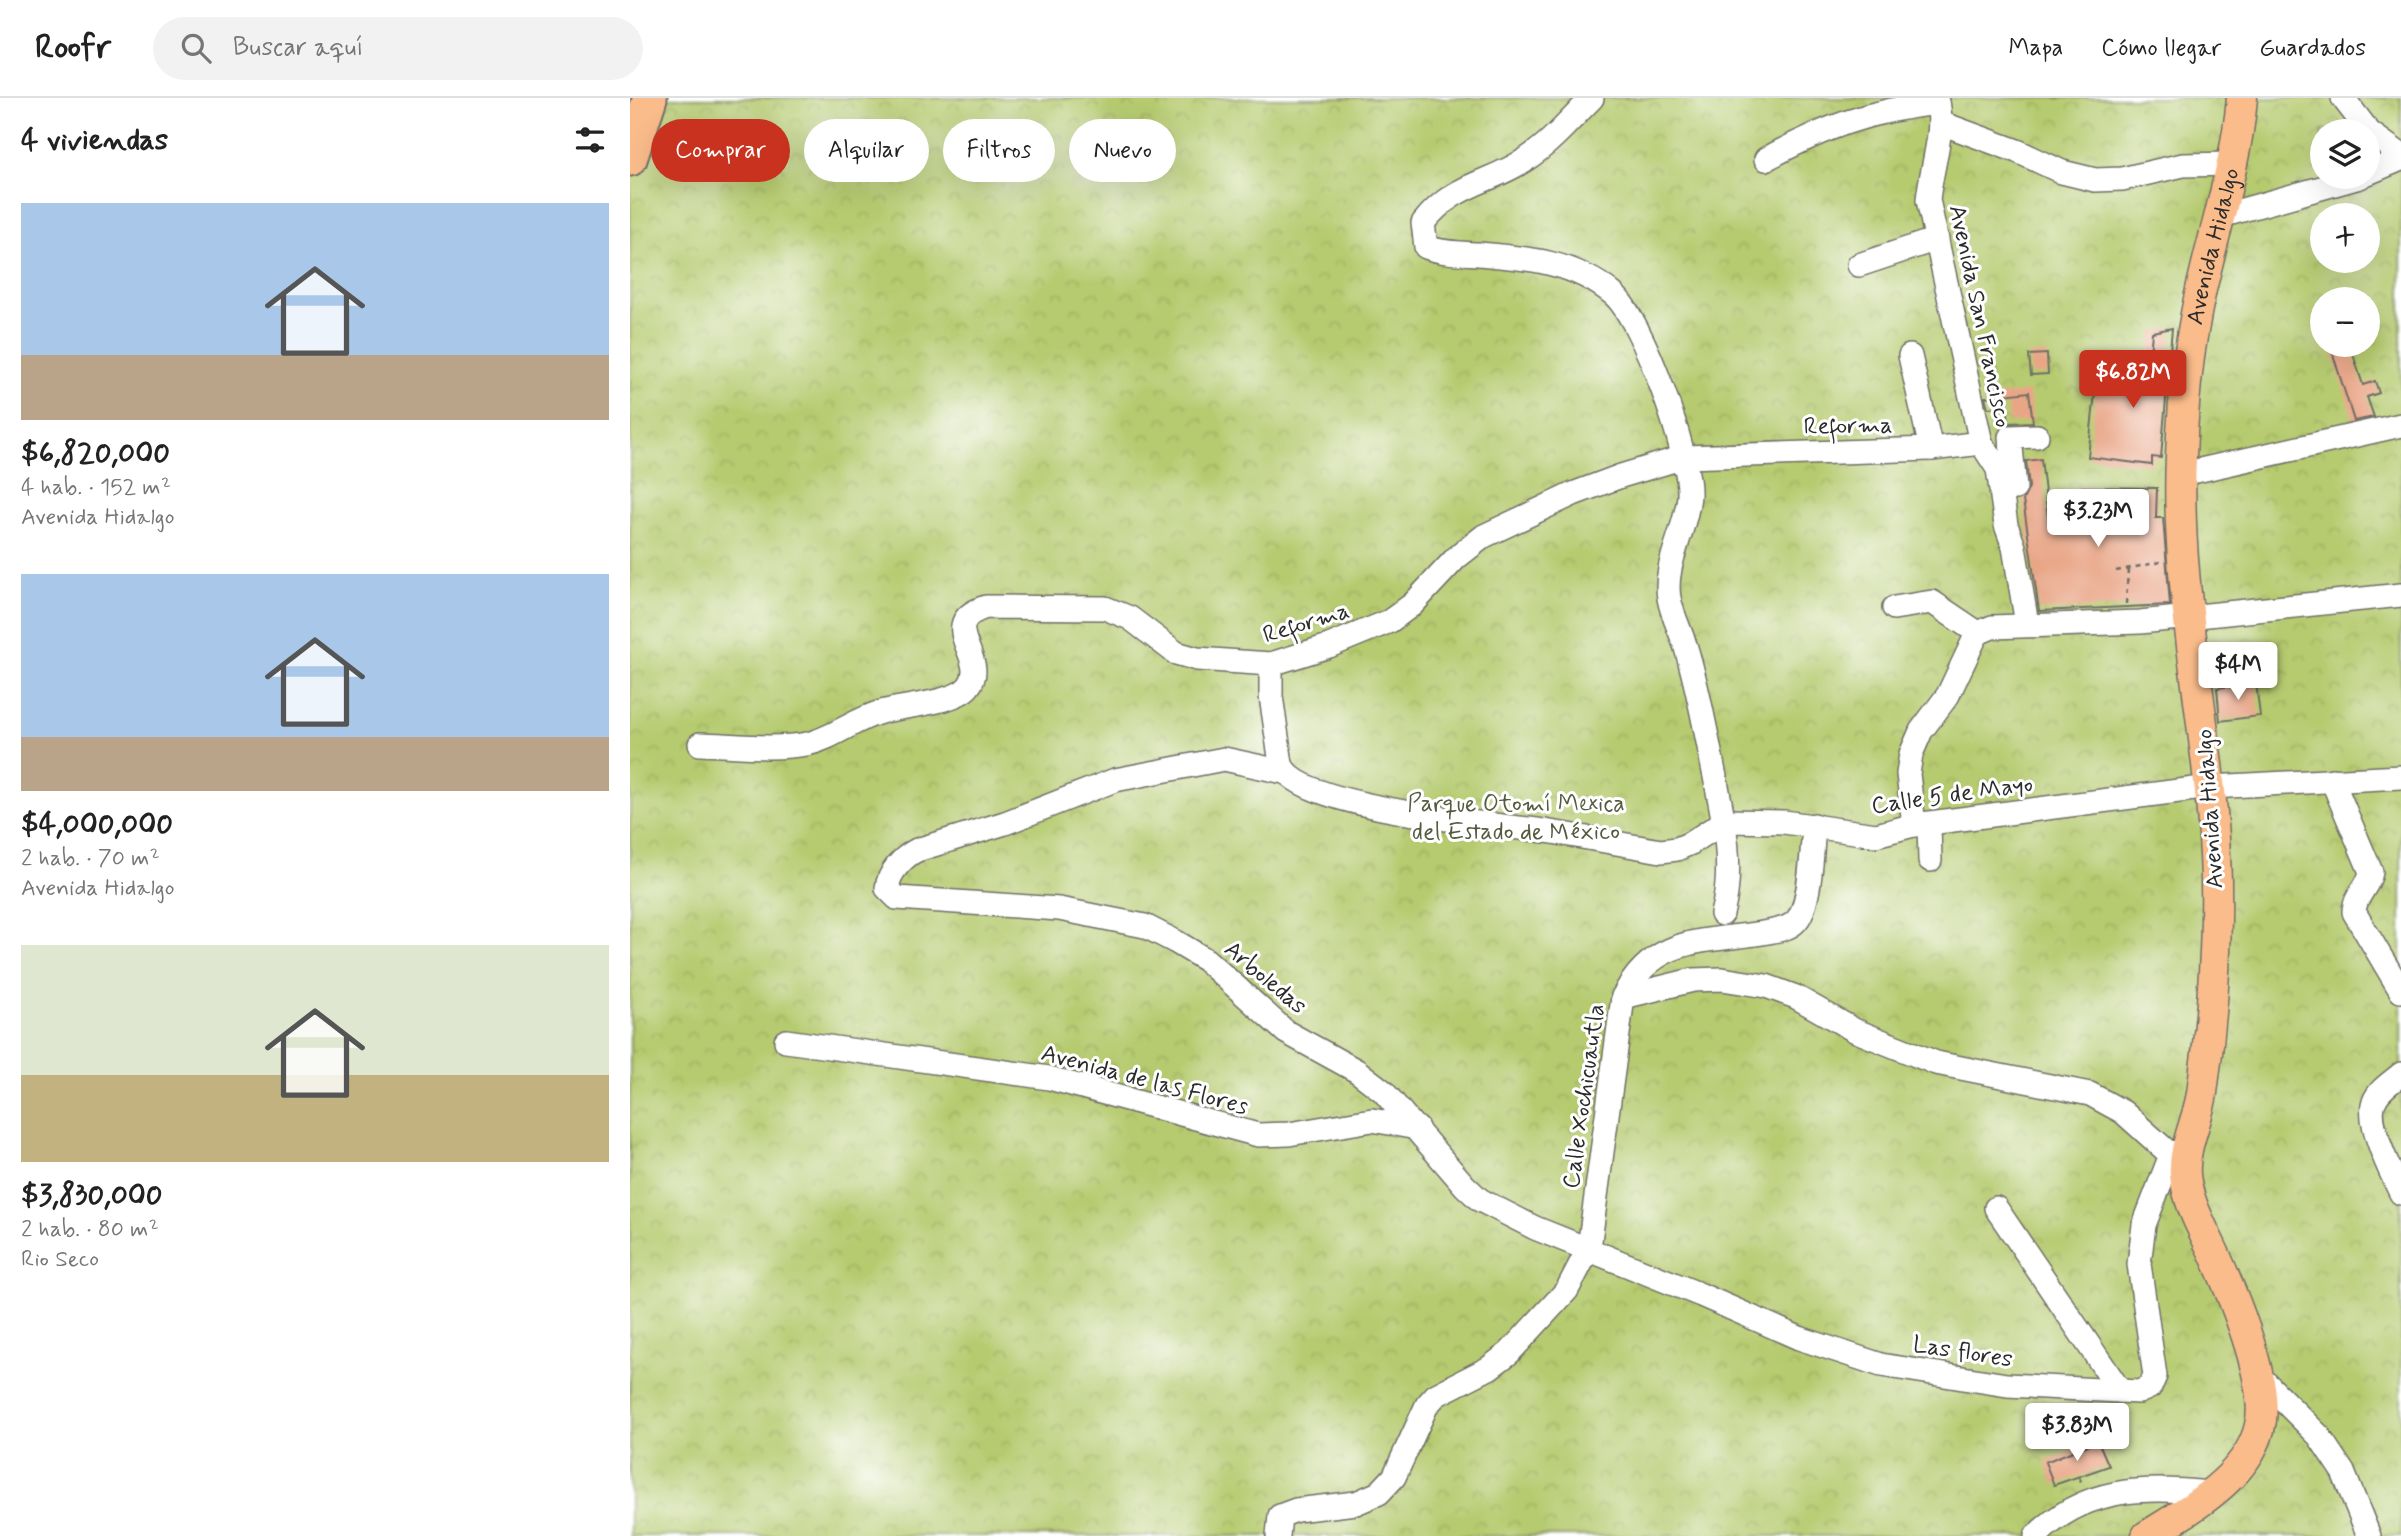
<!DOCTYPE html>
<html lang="es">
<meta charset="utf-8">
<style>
:root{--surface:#fff;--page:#f2f2f2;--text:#222;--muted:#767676;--line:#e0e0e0;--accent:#c8321e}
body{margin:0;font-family:Mynerve,sans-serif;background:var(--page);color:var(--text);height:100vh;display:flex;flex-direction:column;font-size:26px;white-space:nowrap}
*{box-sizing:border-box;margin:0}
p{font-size:23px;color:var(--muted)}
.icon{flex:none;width:38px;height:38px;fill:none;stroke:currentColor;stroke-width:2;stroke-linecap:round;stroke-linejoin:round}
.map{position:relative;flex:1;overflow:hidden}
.panel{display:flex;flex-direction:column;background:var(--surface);width:630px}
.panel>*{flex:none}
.banner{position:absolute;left:21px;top:21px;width:665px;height:63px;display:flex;gap:14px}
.tools{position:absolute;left:1680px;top:21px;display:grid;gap:14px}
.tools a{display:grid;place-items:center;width:70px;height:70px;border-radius:50%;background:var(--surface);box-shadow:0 7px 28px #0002;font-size:35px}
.price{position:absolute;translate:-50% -60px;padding:0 16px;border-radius:7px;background:#fff;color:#222;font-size:23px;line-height:46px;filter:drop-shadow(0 2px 4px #0008)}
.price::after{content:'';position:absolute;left:50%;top:42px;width:21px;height:16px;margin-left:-10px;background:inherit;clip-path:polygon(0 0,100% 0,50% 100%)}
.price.active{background:var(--accent);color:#fff}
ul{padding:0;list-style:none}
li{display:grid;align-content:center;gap:14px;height:371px;padding:0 21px}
li span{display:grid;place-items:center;height:217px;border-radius:0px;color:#555}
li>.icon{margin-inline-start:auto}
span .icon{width:126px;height:126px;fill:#fffc;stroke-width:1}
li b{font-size:30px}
h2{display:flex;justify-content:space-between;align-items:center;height:84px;padding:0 21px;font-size:30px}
.tag{padding:0 24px;border-radius:32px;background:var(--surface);box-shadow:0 7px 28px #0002;font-size:24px;line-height:63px}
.tag.active{background:var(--accent);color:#fff}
header{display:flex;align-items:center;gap:42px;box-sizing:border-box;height:98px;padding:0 35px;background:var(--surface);border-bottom:2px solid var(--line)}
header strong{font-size:33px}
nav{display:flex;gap:38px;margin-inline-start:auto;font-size:24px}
.search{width:490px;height:63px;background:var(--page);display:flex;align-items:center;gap:18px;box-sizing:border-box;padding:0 24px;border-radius:38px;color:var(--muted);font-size:26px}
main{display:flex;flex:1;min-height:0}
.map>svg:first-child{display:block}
</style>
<header>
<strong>Roofr</strong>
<div class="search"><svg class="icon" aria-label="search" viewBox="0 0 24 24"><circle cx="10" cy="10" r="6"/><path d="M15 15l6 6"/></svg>Buscar aquí</div>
<nav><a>Mapa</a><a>Cómo llegar</a><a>Guardados</a></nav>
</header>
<main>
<section class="panel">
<h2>4 viviendas<svg class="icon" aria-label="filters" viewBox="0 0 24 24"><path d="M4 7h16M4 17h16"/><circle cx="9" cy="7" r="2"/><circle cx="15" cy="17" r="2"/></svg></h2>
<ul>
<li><span style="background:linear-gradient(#a9c7e8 70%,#b9a48a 0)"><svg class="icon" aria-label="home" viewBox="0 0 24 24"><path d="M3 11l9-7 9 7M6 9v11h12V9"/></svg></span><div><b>$6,820,000</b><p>4 hab. · 152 m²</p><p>Avenida Hidalgo</p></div></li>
<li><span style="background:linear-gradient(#a9c7e8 75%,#b9a48a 0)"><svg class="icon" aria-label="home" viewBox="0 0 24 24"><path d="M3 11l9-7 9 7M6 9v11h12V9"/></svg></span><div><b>$4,000,000</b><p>2 hab. · 70 m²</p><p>Avenida Hidalgo</p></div></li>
<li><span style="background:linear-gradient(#dfe7d0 60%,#c2b280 0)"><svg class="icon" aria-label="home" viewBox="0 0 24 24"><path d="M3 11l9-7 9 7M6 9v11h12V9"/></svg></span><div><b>$3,830,000</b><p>2 hab. · 80 m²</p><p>Rio Seco</p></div></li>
</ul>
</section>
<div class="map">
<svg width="1771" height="1438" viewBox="0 0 1771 1438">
<defs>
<pattern id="park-crowns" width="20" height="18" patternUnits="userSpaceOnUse" patternTransform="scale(1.75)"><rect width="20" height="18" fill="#b6cb6f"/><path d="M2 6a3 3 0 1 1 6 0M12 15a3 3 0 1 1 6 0" fill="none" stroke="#9dae60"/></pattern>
</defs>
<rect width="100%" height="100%" fill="#fff"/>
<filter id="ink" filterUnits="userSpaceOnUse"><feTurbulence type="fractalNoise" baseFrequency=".0143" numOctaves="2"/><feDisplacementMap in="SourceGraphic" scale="14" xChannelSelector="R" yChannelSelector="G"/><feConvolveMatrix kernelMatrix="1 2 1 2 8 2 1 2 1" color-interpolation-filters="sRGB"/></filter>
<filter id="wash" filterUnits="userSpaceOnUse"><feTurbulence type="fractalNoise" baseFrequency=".00686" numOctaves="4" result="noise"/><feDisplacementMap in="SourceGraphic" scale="28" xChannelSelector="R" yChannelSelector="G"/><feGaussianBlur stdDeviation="1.57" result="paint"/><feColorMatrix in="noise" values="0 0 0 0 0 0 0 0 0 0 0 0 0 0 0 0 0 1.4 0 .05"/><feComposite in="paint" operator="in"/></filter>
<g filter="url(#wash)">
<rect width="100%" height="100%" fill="#efead3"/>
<path fill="url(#park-crowns)" stroke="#707b4d" stroke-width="2" fill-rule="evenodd" d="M0,0H1771V1438H0ZM1692,33H1738V79H1692ZM1692,117H1738V163H1692ZM1692,201H1738V247H1692Z"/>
<g id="blocks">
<g fill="#e9a687">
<path d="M1542,230L1531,360L1522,359V367L1458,359L1467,277L1518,281L1522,234Z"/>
<path d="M1700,247H1720L1733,287L1745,283L1749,295L1737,299L1744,319L1724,323Z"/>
<path d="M1417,256L1418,276L1401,277L1399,257Z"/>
<path d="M1399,294L1403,324L1379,325L1377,308L1358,310L1355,299Z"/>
<path d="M1411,361L1419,427L1453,425L1452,389L1527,390L1526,420H1533L1540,507L1409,513L1393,402L1399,389L1396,363Z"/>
<path d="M1626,585L1630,618L1590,623L1587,590Z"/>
<path d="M1468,1343L1479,1368L1424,1387L1415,1364Z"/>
</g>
</g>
</g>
<g filter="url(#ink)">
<use href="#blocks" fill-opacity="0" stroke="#706e66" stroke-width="2"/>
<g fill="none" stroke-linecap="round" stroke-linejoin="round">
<defs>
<g id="minor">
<path d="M962,0C942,20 922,44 898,60C860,86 825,84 793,125L796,149C812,155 830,155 848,156C897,160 943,163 983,196C1012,220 1061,359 1059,397C1057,431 1033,466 1039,500C1042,517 1051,534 1056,550C1068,589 1075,630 1083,669C1093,718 1105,767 1092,816"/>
<path d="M1307,0C1316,32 1301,69 1298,102L1351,345L1368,371L1376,427L1384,449L1397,526"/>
<path d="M1713,0L1739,34L1771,57"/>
<path d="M1311,25L1387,53L1432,74L1465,82L1492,81L1553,67L1602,66"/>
<path d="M1136,61C1195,29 1241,12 1308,5"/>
<path d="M1738,75L1771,61"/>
<path d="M1591,118L1730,79"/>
<path d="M1229,167L1307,141"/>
<path d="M1280,258L1301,351"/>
<path d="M1550,373H1566L1771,327"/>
<path d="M1385,390L1380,339L1407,338"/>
<path d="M1264,510L1302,504L1348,535"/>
<path d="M641,566V598L651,666C667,710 868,727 915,733C953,739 992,746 1031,753L1047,751L1061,745L1095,723L1154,724L1246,737L1284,727L1580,689L1771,679"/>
<path d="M70,646C104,647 144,652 177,646C204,640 225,621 251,614C272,608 324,605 338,589C362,561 302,526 356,509L475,510L500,520L546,555L567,561L641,566L699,548L760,523L783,506L826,460L854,438L943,396L991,378L1054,359L1301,351L1351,345"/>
<path d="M654,674L594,661L485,682L375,725L287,752C273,759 259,774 257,790L267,800L429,811L515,828L546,844L576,862L656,934L727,973L753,993L835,1088L850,1102L905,1130L1071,1197L1169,1240L1251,1267L1377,1287L1509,1294L1520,1289L1525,1278L1509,1166L1514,1127L1541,1057L1557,1049"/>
<path d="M1702,682L1741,774C1739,789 1724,798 1724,814L1771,893"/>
<path d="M1284,727L1278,676L1281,656L1291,633L1318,597L1344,542L1348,535L1362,529L1510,524L1771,497"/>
<path d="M1299,727L1300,762"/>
<path d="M993,899L1063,882L1092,881L1136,888L1166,899L1224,932L1306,965L1460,996L1493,1014L1541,1057"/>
<path d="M156,943L419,980L628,1037L659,1036L742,1022L787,1030"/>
<path d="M1771,976C1761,985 1749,991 1744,1004C1736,1024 1761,1075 1771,1095"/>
<path d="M1366,1110L1490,1293"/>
<path d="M1627,1276L1689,1338L1713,1374L1739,1438"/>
<path d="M648,1438L650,1418L666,1412L726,1405L749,1395L764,1379L797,1307L806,1297L859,1270L879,1255L937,1192L959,1150L993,899C1025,835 1078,845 1138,834C1148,832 1160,831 1167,822C1181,805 1182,750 1184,727"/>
<path d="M1406,1438C1454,1389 1515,1388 1579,1395"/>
</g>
<g id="major">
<path id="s1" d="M1517,1438C1560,1411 1623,1377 1631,1322C1637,1279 1602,1195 1584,1155C1572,1129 1558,1105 1555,1077C1553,1048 1568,1023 1572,995C1580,938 1585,879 1586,821C1590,667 1544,513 1551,359C1553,295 1560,233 1576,171C1590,114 1607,59 1612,0"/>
</g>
<path id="highway" d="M0,61L20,0"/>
</defs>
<use href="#minor" stroke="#706e66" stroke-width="26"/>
<use href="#major" stroke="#706e66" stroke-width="33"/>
<use href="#highway" stroke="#706e66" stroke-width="37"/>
<g stroke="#706e66" stroke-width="2.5" stroke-dasharray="5 5" stroke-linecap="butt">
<path d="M1486,473L1530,464"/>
<path d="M1496,506L1498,471"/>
<path d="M1449,1379L1452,1386"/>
</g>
<use href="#minor" stroke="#fff" stroke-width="23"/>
<use href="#major" stroke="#fabc8b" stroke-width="30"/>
<use href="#highway" stroke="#fabc8b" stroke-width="33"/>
</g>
</g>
<g text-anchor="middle" stroke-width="6" stroke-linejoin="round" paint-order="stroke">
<g font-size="24" fill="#2b2b2b" stroke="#fff">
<text dy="8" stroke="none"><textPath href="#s1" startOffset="1363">Avenida Hidalgo</textPath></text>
<text transform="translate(1351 218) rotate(78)" y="8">Avenida San Francisco</text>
<text transform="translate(1218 327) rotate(-1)" y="8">Reforma</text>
<text transform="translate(676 524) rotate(-17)" y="8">Reforma</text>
<text transform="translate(1322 696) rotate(-8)" y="8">Calle 5 de Mayo</text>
<text transform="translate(1579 711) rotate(-94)" y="8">Avenida Hidalgo</text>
<text transform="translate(636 879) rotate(40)" y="8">Arboledas</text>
<text transform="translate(515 981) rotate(15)" y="8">Avenida de las Flores</text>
<text transform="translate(953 998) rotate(-82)" y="8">Calle Xochicuautla</text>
<text transform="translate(1333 1253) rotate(9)" y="8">Las flores</text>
</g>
<g font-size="24" fill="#555b3f" stroke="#fff">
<text x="886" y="713">Parque Otomí Mexica<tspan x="886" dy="28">del Estado de México</tspan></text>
</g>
</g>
</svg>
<div class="tools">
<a><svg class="icon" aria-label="layers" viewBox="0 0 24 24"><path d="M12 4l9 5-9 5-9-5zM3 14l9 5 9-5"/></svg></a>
<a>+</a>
<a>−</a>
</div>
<b class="price active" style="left:1503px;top:312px">$6.82M</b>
<b class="price" style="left:1468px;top:451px">$3.23M</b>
<b class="price" style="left:1608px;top:604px">$4M</b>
<b class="price" style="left:1447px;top:1365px">$3.83M</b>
<div class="banner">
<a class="tag active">Comprar</a>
<a class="tag">Alquilar</a>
<a class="tag">Filtros</a>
<a class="tag">Nuevo</a>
</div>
</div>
</main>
